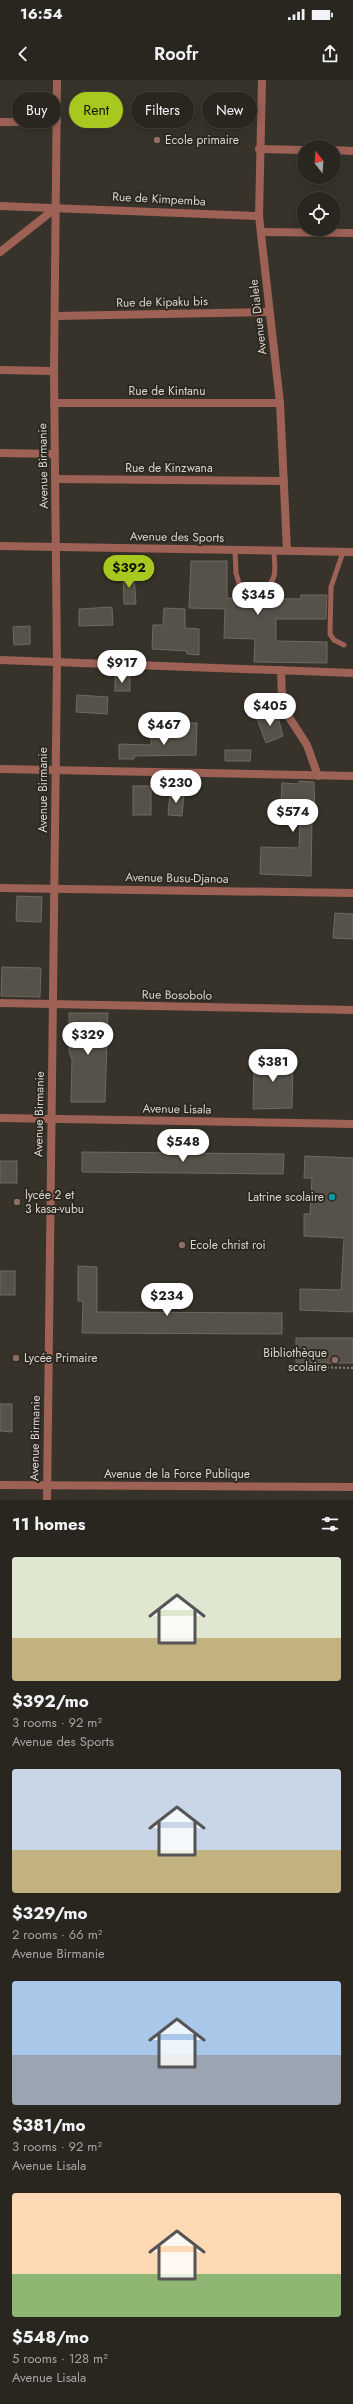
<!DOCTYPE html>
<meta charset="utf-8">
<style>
:root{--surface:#292620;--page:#312e29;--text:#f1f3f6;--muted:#a5a5a5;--line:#45433e;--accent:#a7c81f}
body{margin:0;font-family:Jost,sans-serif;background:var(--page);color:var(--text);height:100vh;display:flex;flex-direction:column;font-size:15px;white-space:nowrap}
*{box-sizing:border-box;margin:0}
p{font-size:13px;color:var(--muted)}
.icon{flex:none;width:22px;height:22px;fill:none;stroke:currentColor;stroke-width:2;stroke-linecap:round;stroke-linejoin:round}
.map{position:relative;height:1420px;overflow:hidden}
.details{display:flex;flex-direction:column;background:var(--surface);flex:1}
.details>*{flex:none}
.guide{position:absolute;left:12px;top:12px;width:329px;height:36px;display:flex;gap:8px}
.needle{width:26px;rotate:343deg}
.buttons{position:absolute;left:297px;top:60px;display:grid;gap:8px}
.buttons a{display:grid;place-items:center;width:44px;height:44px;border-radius:50%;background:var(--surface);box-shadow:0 2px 10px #0003,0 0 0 1px var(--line);font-size:20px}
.price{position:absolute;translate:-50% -34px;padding:0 9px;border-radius:14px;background:#fff;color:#222;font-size:13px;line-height:26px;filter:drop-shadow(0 1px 2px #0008)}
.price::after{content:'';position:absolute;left:50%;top:24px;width:12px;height:9px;margin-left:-6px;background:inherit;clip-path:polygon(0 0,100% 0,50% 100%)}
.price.selected{background:var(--accent);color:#111}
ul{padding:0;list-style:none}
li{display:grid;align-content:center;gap:8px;height:212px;padding:0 12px}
li span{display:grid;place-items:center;height:124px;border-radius:4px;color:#555}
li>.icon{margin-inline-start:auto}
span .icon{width:72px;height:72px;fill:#fffc;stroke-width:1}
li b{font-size:17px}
h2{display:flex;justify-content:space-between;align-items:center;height:48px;padding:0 12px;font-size:17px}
.pill{padding:0 14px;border-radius:18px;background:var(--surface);box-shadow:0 2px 10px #0003,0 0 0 1px var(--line);font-size:14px;line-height:36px}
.pill.selected{background:var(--accent);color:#111}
.status{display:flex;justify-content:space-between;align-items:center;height:28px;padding:0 20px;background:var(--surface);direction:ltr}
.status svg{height:11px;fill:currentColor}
header{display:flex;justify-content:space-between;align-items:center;height:52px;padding:0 12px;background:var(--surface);font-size:18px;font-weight:600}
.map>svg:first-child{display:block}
</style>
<div class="status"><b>16:54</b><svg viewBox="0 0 49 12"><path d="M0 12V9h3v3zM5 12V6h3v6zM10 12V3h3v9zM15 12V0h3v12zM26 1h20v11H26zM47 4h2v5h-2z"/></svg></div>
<header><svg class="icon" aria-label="back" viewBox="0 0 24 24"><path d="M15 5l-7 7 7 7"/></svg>Roofr<svg class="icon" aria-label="share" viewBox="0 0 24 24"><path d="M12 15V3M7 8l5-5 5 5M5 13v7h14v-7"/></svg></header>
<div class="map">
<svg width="353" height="1420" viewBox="0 0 353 1420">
<rect width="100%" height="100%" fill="#37332a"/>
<g fill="#575249" stroke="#6f6a60">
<path d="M191,481H227V518L301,519V515H327L326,539H276V561L327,562V583L254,582L255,559L224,558L225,529L189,528Z"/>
<path d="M134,494L136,524H124L123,495Z"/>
<path d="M112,527L113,545L79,546V529Z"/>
<path d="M164,528L185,529V548L199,549V575L187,574V571L152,569L153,545H163Z"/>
<path d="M30,546V564L14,565L13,547Z"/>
<rect x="115" y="596" width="15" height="15"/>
<path d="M77,615L108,617L107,634L76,632Z"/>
<path d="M277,633L283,656L266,663L256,636Z"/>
<path d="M186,643H197L196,675L134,676V679H119V664L151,665V657H186Z"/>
<path d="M225,670H251L250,681H225Z"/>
<path d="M299,701L314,702L315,741H312L311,796L260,794L261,767L299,768L300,740L280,739L282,703L299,704Z"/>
<rect x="133" y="706" width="18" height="29"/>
<path d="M170,713L184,714L182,736L168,735Z"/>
<path d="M17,816L42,817L41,842L16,841Z"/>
<path d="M335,833L353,834V859L333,858Z"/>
<path d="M2,887L41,888L40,917L1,916Z"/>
<path d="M69,933H108L105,1022H71L72,980L69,971Z"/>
<path d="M268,972L286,973V983H293L292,1028L253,1029L254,982L268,983Z"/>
<path d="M82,1072L284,1074L283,1094L82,1092Z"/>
<path d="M305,1076L353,1078V1232L300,1230V1209L341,1210L344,1158L304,1156V1134H310L312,1098H304Z"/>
<rect x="0" y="1081" width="17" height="22"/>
<path d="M78,1186L97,1187V1232L282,1233V1254L82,1253L83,1221H78Z"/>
<rect x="0" y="1191" width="15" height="24"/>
<rect x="296" y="1258" width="57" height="25"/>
<path d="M0,1324H12V1352L0,1351Z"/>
</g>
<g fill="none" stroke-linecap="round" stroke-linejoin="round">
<path stroke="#88847d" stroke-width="2" stroke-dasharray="2 2" stroke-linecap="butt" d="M295,1287L353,1288"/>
<g stroke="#9e6155" stroke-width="5">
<path d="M235,470L236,493L241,510C254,516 270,510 274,496C276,489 274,478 274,470"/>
<path d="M343,472L331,507L330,554L334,560L344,565"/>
</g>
<g stroke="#9e6155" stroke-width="8">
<path d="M262,0L259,136L280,323L287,470"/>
<path d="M0,42H57"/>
<path d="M259,69L304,70"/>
<path d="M334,70L353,71"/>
<path d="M0,126L259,136"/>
<path d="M261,152L353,153"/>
<path d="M0,172L57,127"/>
<path d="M56,236L268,232"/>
<path d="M0,290L54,291"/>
<path d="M54,323H280"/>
<path d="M0,373L55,374"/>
<path d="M55,399L284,401"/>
<path d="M0,580L353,593"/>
<path d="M281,590L282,620L285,631L307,665L318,696"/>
<path d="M0,689L353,696"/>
<path d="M0,808L353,813"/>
<path d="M0,923L353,930"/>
<path d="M0,1038L353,1044"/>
</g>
<g stroke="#9e6155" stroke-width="8">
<path d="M0,466L353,472"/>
<path d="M0,1405L353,1407"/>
<path d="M47,1420L57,582L54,291L57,0"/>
</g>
</g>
<g fill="#8d6e63" stroke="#2d2920" stroke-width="1.5">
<circle cx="157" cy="60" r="4"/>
<circle cx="17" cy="1122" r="4"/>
<circle cx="182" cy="1165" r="4"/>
<circle cx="16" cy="1278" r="4"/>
<circle cx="335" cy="1280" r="4"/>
</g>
<circle fill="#0f9aa8" stroke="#2d2920" stroke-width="1.5" cx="332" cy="1117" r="4"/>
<g text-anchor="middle" stroke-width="4" stroke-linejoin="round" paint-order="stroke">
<g font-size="12" fill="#d8d5cf" stroke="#2d2920" text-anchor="start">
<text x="165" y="64">Ecole primaire</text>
<text x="25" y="1119">lycée 2 et<tspan x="25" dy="14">3 kasa-vubu</tspan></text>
<text x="324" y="1121" text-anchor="end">Latrine scolaire</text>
<text x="190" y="1169">Ecole christ roi</text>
<text x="327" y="1277" text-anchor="end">Bibliothèque<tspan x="327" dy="14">scolaire</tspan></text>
<text x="24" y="1282">Lycée Primaire</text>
</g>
<g font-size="12" fill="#d8d5cf" stroke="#2d2920">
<text transform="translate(159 119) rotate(3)" y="4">Rue de Kimpemba</text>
<text transform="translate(162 222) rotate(-1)" y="4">Rue de Kipaku bis</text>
<text transform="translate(258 237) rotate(-97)" y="4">Avenue Dialele</text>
<text x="167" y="315">Rue de Kintanu</text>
<text transform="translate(43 386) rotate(-91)" y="4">Avenue Birmanie</text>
<text x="169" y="392">Rue de Kinzwana</text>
<text transform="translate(177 457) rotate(1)" y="4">Avenue des Sports</text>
<text transform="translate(43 710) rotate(-90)" y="4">Avenue Birmanie</text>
<text transform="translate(177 798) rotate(1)" y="4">Avenue Busu-Djanoa</text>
<text transform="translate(177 915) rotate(1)" y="4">Rue Bosobolo</text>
<text transform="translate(177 1029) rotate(1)" y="4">Avenue Lisala</text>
<text transform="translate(39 1034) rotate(-89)" y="4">Avenue Birmanie</text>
<text transform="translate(35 1358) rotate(-89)" y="4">Avenue Birmanie</text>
<text x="177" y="1398">Avenue de la Force Publique</text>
</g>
</g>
</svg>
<div class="buttons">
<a><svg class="needle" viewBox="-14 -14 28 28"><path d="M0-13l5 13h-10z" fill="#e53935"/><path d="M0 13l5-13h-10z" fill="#a5a5a5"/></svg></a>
<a><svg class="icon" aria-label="locate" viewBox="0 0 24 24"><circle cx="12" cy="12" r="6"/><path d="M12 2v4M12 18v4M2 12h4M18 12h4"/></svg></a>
</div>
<b class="price selected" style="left:129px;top:509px">$392</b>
<b class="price" style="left:258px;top:536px">$345</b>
<b class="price" style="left:122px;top:604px">$917</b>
<b class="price" style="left:270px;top:647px">$405</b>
<b class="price" style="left:164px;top:666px">$467</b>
<b class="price" style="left:176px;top:724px">$230</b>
<b class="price" style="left:293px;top:753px">$574</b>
<b class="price" style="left:88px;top:976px">$329</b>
<b class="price" style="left:273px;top:1003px">$381</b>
<b class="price" style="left:183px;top:1083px">$548</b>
<b class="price" style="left:167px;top:1237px">$234</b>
<div class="guide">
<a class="pill">Buy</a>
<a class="pill selected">Rent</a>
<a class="pill">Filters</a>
<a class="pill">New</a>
</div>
</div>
<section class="details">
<h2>11 homes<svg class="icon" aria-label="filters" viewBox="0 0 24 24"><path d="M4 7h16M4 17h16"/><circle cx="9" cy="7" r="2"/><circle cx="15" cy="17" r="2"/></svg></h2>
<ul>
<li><span style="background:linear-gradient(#dfe7d0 65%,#c2b280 0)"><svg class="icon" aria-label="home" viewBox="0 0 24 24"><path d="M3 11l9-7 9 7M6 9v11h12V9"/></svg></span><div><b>$392/mo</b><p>3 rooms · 92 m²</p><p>Avenue des Sports</p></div></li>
<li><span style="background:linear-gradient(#c9d6e8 65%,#c2b280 0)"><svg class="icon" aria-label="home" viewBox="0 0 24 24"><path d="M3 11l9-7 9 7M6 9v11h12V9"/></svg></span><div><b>$329/mo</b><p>2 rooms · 66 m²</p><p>Avenue Birmanie</p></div></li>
<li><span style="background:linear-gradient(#a9c7e8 60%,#9aa5b1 0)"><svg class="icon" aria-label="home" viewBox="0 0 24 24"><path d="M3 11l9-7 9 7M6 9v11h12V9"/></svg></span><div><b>$381/mo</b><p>3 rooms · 92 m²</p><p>Avenue Lisala</p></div></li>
<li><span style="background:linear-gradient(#ffd9b3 65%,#8fb573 0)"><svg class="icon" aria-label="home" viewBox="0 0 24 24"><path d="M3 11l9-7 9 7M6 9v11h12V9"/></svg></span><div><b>$548/mo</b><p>5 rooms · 128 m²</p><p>Avenue Lisala</p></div></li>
</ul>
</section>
